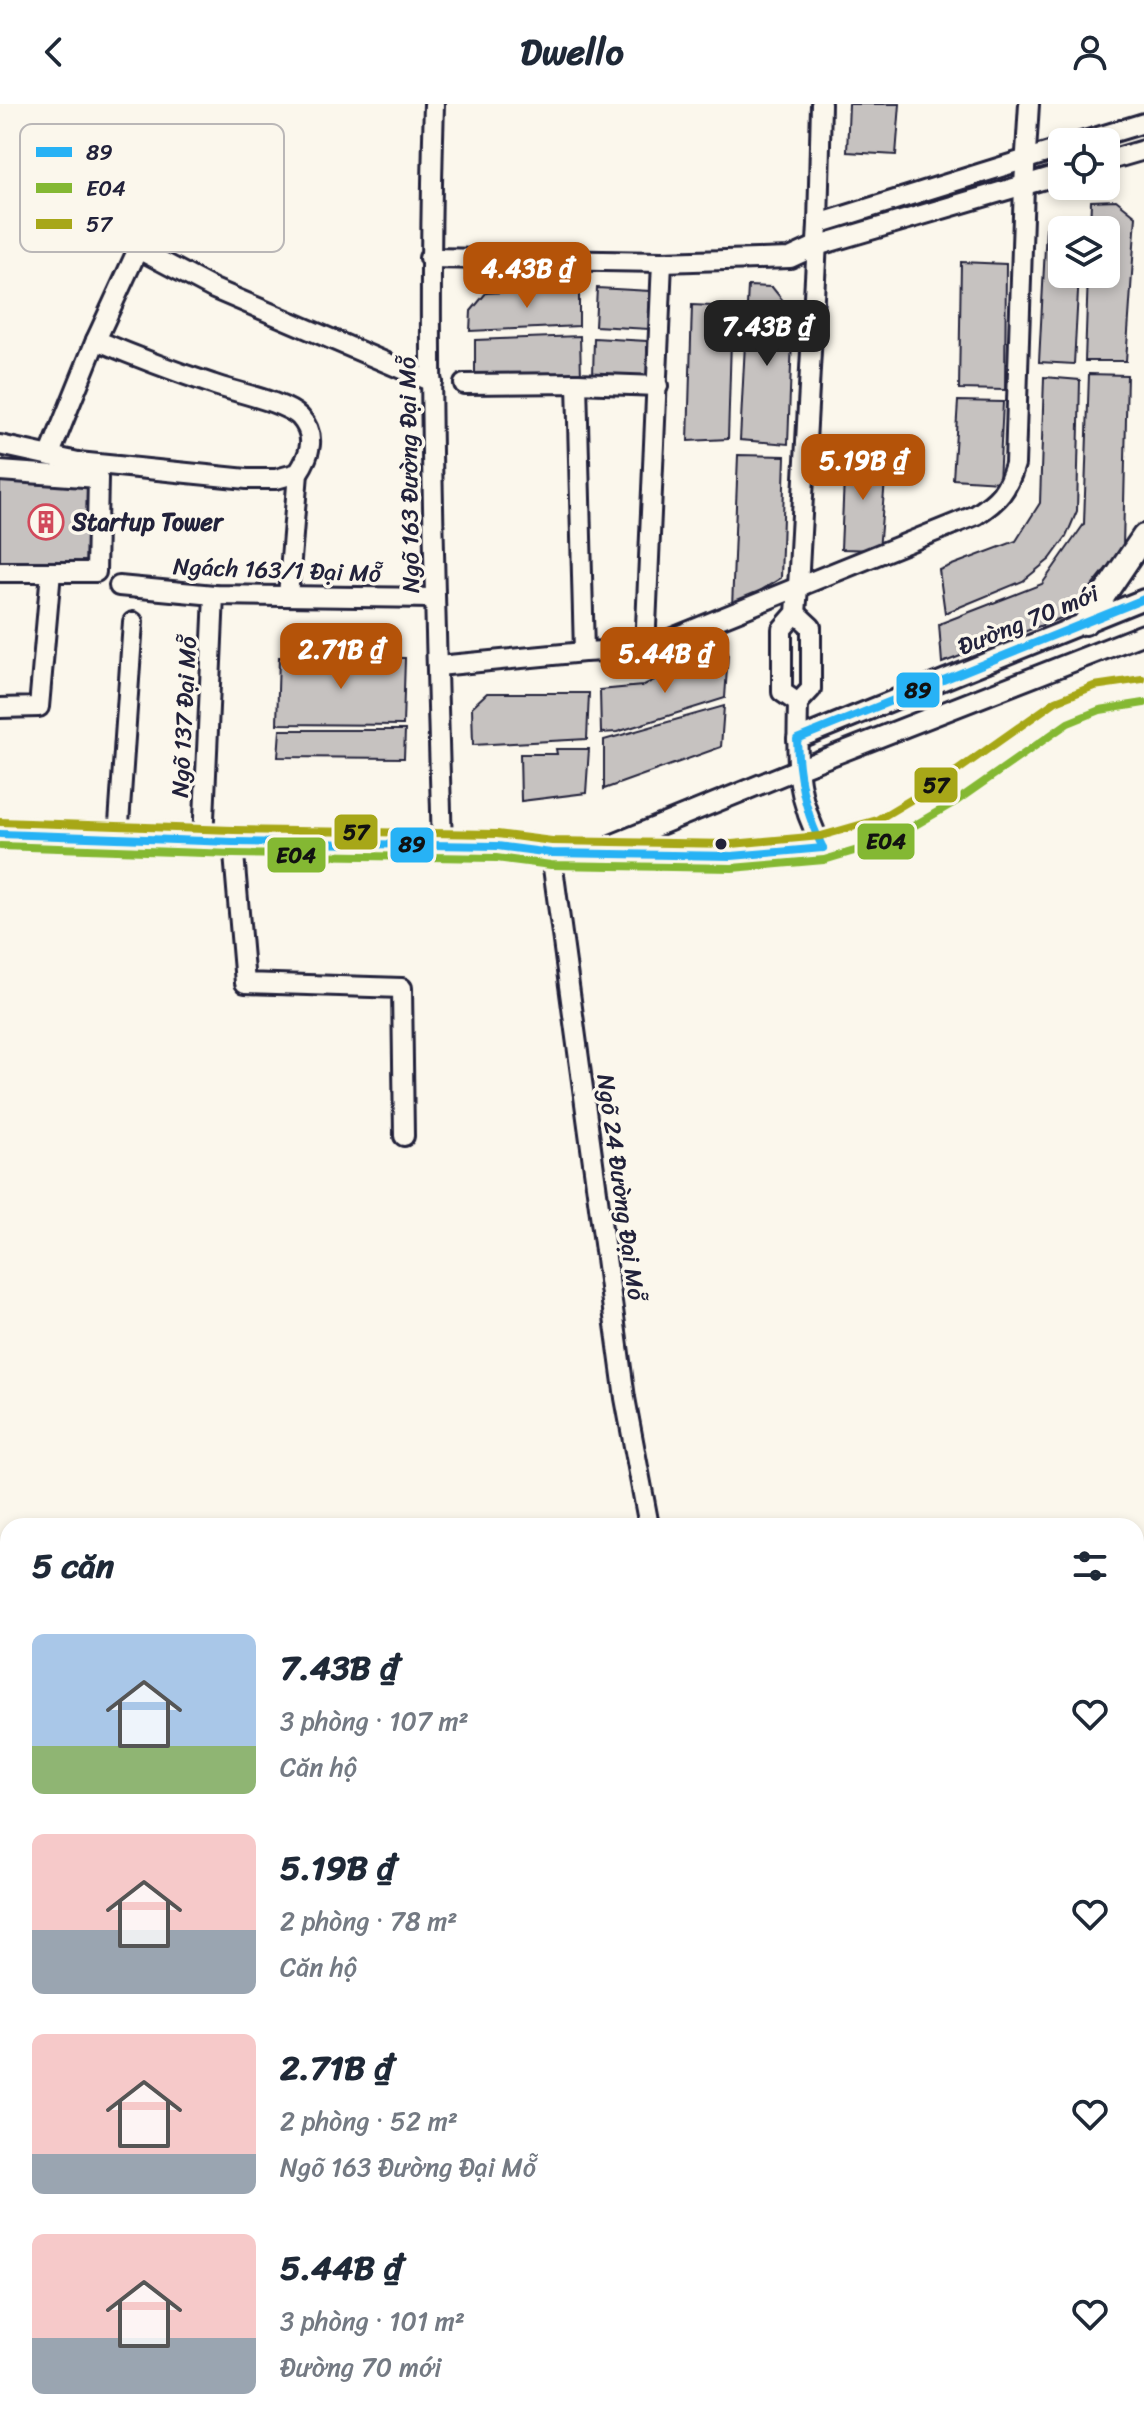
<!DOCTYPE html>
<html lang="vi">
<meta charset="utf-8">
<style>
:root{--surface:#fff;--page:#f6f6f7;--text:#1f2937;--muted:#747a83;--accent:#b45309}
body{margin:0;font-family:Sriracha,sans-serif;background:var(--page);color:var(--text);height:100vh;display:flex;flex-direction:column;font-size:30px;white-space:nowrap}
*{box-sizing:border-box;margin:0}
p{font-size:26px;color:var(--muted)}
.icon{flex:none;width:44px;height:44px;fill:none;stroke:currentColor;stroke-width:2;stroke-linecap:round;stroke-linejoin:round}
.map{position:relative;flex:1;overflow:hidden}
.sheet{position:absolute;left:0px;top:1414px;width:1144px;height:912px;display:flex;flex-direction:column;background:var(--surface);border-radius:24px 24px 0 0;box-shadow:0 4px 12px #0003}
.sheet>*{flex:none}
.controls{position:absolute;left:1048px;top:24px;display:grid;gap:16px}
.controls a{display:grid;place-items:center;width:72px;height:72px;border-radius:12px;background:var(--surface);box-shadow:0 4px 12px #0003;font-size:40px}
.price{position:absolute;translate:-50% -68px;padding:0 18px;border-radius:16px;background:var(--accent);color:#fff;font-size:26px;line-height:52px;filter:drop-shadow(0 2px 4px #0008)}
.price::after{content:'';position:absolute;left:50%;top:48px;width:24px;height:18px;margin-left:-12px;background:inherit;clip-path:polygon(0 0,100% 0,50% 100%)}
.price.active{background:#222;color:#fff}
ul{padding:0;list-style:none}
li{display:flex;align-items:center;gap:24px;height:200px;padding:0 32px}
li span{display:grid;place-items:center;flex:none;width:224px;height:160px;border-radius:12px;color:#555}
li>.icon{margin-inline-start:auto}
span .icon{width:96px;height:96px;fill:#fffc;stroke-width:1}
li b{font-size:34px}
h2{display:flex;justify-content:space-between;align-items:center;height:96px;padding:0 32px;font-size:34px}
header{display:flex;justify-content:space-between;align-items:center;height:104px;padding:0 32px;background:var(--surface);font-size:36px;font-weight:700}
.map>svg:first-child{display:block}
</style>
<header><svg class="icon" aria-label="back" viewBox="0 0 24 24"><path d="M15 5l-7 7 7 7"/></svg>Dwello<svg class="icon" aria-label="person" viewBox="0 0 24 24"><circle cx="12" cy="8" r="4"/><path d="M4 21q1-7 8-7t8 7"/></svg></header>
<div class="map">
<svg width="1144" height="2326" viewBox="0 0 1144 2326">
<rect width="100%" height="100%" fill="#fbf7ec"/>
<filter id="ink" filterUnits="userSpaceOnUse"><feTurbulence type="fractalNoise" baseFrequency=".0125" numOctaves="2"/><feDisplacementMap in="SourceGraphic" scale="16" xChannelSelector="R" yChannelSelector="G"/><feConvolveMatrix kernelMatrix="1 2 1 2 8 2 1 2 1" color-interpolation-filters="sRGB"/></filter>
<g filter="url(#ink)">
<path fill="#ebe7df" d="M1140,1933L1144,1935V2220L1136,2222V1934Z"/>
<g fill="#c6c2c0" stroke="#22223b" stroke-width="2">
<path d="M849,0H900L896,51L847,48Z"/>
<path d="M1116,96L1136,112L1126,257H1085L1088,170H1106V126H1090L1091,97Z"/>
<path d="M1046,124L1069,126H1062V170H1079L1074,260L1039,258Z"/>
<path d="M961,158L1006,160L1005,286L959,285Z"/>
<path d="M748,182L772,183L793,209L788,340L740,336Z"/>
<path d="M579,184V222L470,227L471,207L486,189Z"/>
<path d="M597,184L650,187L649,225L595,222Z"/>
<path d="M692,201L732,203L728,335L688,337Z"/>
<path d="M580,232L581,273L475,274V236Z"/>
<path d="M594,234L647,237V275L593,272Z"/>
<path d="M1089,270L1127,271L1123,443L1069,511L942,559L939,520L1042,480L1084,420Z"/>
<path d="M1044,273L1080,276L1077,407L1066,433L1050,455L1023,477L945,509L939,466L1016,437L1040,399Z"/>
<path d="M958,297L1003,298L999,378L953,375Z"/>
<path d="M845,350L887,353L879,446L841,445Z"/>
<path d="M738,351L785,352L781,474L732,504Z"/>
<path d="M0,377L92,378L90,460L0,458Z"/>
<path d="M728,549L725,594L617,628L601,629L600,586L642,582L701,553Z"/>
<path d="M279,553L405,554L403,621L277,620Z"/>
<path d="M487,589H589L587,635L473,641L472,603Z"/>
<path d="M724,602L721,643L604,685V636Z"/>
<path d="M280,626H405L404,654L278,653Z"/>
<path d="M556,645H589L586,689L521,697L520,650H557Z"/>
<path d="M1136,2114L1144,2150V2186L1136,2187Z"/>
</g>
<g fill="none" stroke-linecap="round" stroke-linejoin="round">
<defs>
<g id="minor">
<path d="M434,0C426,247 435,495 442,742"/>
<path d="M1081,38L1144,19"/>
<path d="M1106,57L1144,46"/>
<path d="M818,120L1062,44"/>
<path d="M429,154L662,158L790,154L816,142L1062,70"/>
<path d="M577,279L584,548"/>
<path d="M464,280L577,279L658,282"/>
<path d="M0,341L78,358L247,375H276L298,369C310,351 317,332 300,313C285,298 234,288 212,280C173,267 134,252 96,236"/>
<path d="M50,350L96,236L138,145L214,185L432,278"/>
<path d="M0,367L98,374L96,468H0"/>
<path d="M119,482L214,491L433,494"/>
<path d="M288,492L298,369"/>
<path d="M796,509L811,523V585L798,599C797,658 794,691 823,744"/>
<path d="M645,545L662,158"/>
<path d="M438,562L584,548L645,545L976,411C999,396 1007,387 1015,360L1024,81L1029,0"/>
<path d="M798,599L782,588V525L796,509L798,483L818,120L821,0"/>
<path d="M0,604L39,603L51,468"/>
<path d="M797,635L1144,495"/>
<path d="M118,734L133,518"/>
<path d="M203,737L214,491"/>
<path d="M233,738L245,879L402,884L404,1032"/>
<path d="M596,747L798,665L1144,530"/>
<path d="M551,749L625,1294L649,1422"/>
<path d="M1136,1914L1144,1912"/>
<path d="M0,2152L8,2150"/>
<path d="M374,2318L377,2326"/>
<path d="M452,2318L454,2326"/>
<path d="M518,2318L520,2326"/>
<path d="M861,2318L864,2326"/>
<path d="M126,2323L127,2326"/>
<path d="M323,2326L348,2318"/>
</g>
<g id="major">
<path d="M1085,519L1144,432"/>
<path d="M0,730L233,738L497,742L551,749H627L732,752L823,744L882,727L951,686L1062,608L1097,594L1144,587"/>
</g>
</defs>
<use href="#minor" stroke="#22223b" stroke-width="24"/>
<use href="#major" stroke="#22223b" stroke-width="28"/>
<use href="#minor" stroke="#fbf7ec" stroke-width="18"/>
<use href="#major" stroke="#fbf7ec" stroke-width="22"/>
<defs>
<g id="bus-1">
<path d="M0,730L233,738L497,742L551,749L732,752L823,744"/>
<path d="M823,744C805,709 798,674 797,635L1144,495"/>
</g>
<path id="bus-2" d="M0,742L233,750L496,754L551,761L732,764L824,756L888,737L958,696L1068,619L1100,606L1144,599"/>
<path id="bus-3" d="M0,718L233,726L497,730L552,737L732,740L821,732L877,716L944,676L1056,597L1094,582L1142,575"/>
</defs>
<use href="#bus-1" stroke="#fbf7ec" stroke-width="14"/>
<use href="#bus-2" stroke="#fbf7ec" stroke-width="14"/>
<use href="#bus-3" stroke="#fbf7ec" stroke-width="14"/>
<use href="#bus-1" stroke="#27b2f5" stroke-width="8"/>
<use href="#bus-2" stroke="#84b833" stroke-width="8"/>
<use href="#bus-3" stroke="#a7a718" stroke-width="8"/>
</g>
</g>
<defs>
<symbol id="building-ring" viewBox="-11 -11 22 22"><circle r="9.5" fill="#fbf7ec" stroke="#d1495b" stroke-width="1.5"/><path d="M-4-6H4V6H1V3H-1V6H-4ZM-2.5-4.3h1.7v1.8h-1.7ZM.8-4.3h1.7v1.8H.8ZM-2.5-1h1.7V.8h-1.7ZM.8-1h1.7V.8H.8Z" fill="#d1495b"/></symbol>
</defs>
<g fill-rule="evenodd">
<use href="#building-ring" x="26" y="398" width="40" height="40"/>
</g>
<circle fill="#22223b" stroke="#fbf7ec" stroke-width="3" cx="721" cy="740" r="7"/>
<g text-anchor="middle" stroke-width="7" stroke-linejoin="round" paint-order="stroke">
<g font-size="24" fill="#22223b" stroke="#fbf7ec">
<text transform="translate(409 371) rotate(-91)" y="8">Ngõ 163 Đường Đại Mỗ</text>
<text transform="translate(277 466) rotate(2)" y="8">Ngách 163/1 Đại Mỗ</text>
<text transform="translate(1028 516) rotate(-22)" y="8">Đường 70 mới</text>
<text transform="translate(184 613) rotate(-87)" y="8">Ngõ 137 Đại Mỗ</text>
<text transform="translate(621 1083) rotate(82)" y="8">Ngõ 24 Đường Đại Mỗ</text>
</g>
<g font-size="24" font-weight="bold" fill="#22223b" stroke="#fbf7ec" text-anchor="start">
<text x="72" y="426">Startup Tower</text>
</g>
</g>
<rect x="20" y="20" width="264" height="128" rx="12" fill="#fbf7ec" stroke="#bab7b7" stroke-width="2"/>
<rect x="36" y="43" width="36" height="10" fill="#27b2f5"/>
<rect x="36" y="79" width="36" height="10" fill="#84b833"/>
<rect x="36" y="115" width="36" height="10" fill="#a7a718"/>
<g font-size="22" fill="#22223b">
<text x="86" y="56">89</text>
<text x="86" y="92">E04</text>
<text x="86" y="128">57</text>
</g>
<g stroke="#fbf7ec" stroke-width="3">
<rect x="895" y="567" width="46" height="38" rx="8" fill="#27b2f5"/>
<rect x="913" y="662" width="46" height="38" rx="8" fill="#a7a718"/>
<rect x="333" y="709" width="46" height="38" rx="8" fill="#a7a718"/>
<rect x="856" y="718" width="60" height="39" rx="8" fill="#84b833"/>
<rect x="389" y="722" width="46" height="38" rx="8" fill="#27b2f5"/>
<rect x="266" y="732" width="61" height="38" rx="8" fill="#84b833"/>
</g>
<g font-size="22" text-anchor="middle" font-weight="bold" fill="#111">
<text x="918" y="594">89</text>
<text x="936" y="689">57</text>
<text x="356" y="736">57</text>
<text x="886" y="745">E04</text>
<text x="412" y="748">89</text>
<text x="296" y="759">E04</text>
</g>
</svg>
<div class="controls">
<a><svg class="icon" aria-label="locate" viewBox="0 0 24 24"><circle cx="12" cy="12" r="6"/><path d="M12 2v4M12 18v4M2 12h4M18 12h4"/></svg></a>
<a><svg class="icon" aria-label="layers" viewBox="0 0 24 24"><path d="M12 4l9 5-9 5-9-5zM3 14l9 5 9-5"/></svg></a>
</div>
<b class="price" style="left:527px;top:206px">4.43B ₫</b>
<b class="price active" style="left:767px;top:264px">7.43B ₫</b>
<b class="price" style="left:863px;top:398px">5.19B ₫</b>
<b class="price" style="left:341px;top:587px">2.71B ₫</b>
<b class="price" style="left:665px;top:591px">5.44B ₫</b>
<section class="sheet">
<h2>5 căn<svg class="icon" aria-label="filters" viewBox="0 0 24 24"><path d="M4 7h16M4 17h16"/><circle cx="9" cy="7" r="2"/><circle cx="15" cy="17" r="2"/></svg></h2>
<ul>
<li><span style="background:linear-gradient(#a9c7e8 70%,#8fb573 0)"><svg class="icon" aria-label="home" viewBox="0 0 24 24"><path d="M3 11l9-7 9 7M6 9v11h12V9"/></svg></span><div><b>7.43B ₫</b><p>3 phòng · 107 m²</p><p>Căn hộ</p></div><svg class="icon" aria-label="heart" viewBox="0 0 24 24"><path d="M12 20l-8-8c-3-5 5-10 8-4 3-6 11-1 8 4z"/></svg></li>
<li><span style="background:linear-gradient(#f6c9c9 60%,#9aa5b1 0)"><svg class="icon" aria-label="home" viewBox="0 0 24 24"><path d="M3 11l9-7 9 7M6 9v11h12V9"/></svg></span><div><b>5.19B ₫</b><p>2 phòng · 78 m²</p><p>Căn hộ</p></div><svg class="icon" aria-label="heart" viewBox="0 0 24 24"><path d="M12 20l-8-8c-3-5 5-10 8-4 3-6 11-1 8 4z"/></svg></li>
<li><span style="background:linear-gradient(#f6c9c9 75%,#9aa5b1 0)"><svg class="icon" aria-label="home" viewBox="0 0 24 24"><path d="M3 11l9-7 9 7M6 9v11h12V9"/></svg></span><div><b>2.71B ₫</b><p>2 phòng · 52 m²</p><p>Ngõ 163 Đường Đại Mỗ</p></div><svg class="icon" aria-label="heart" viewBox="0 0 24 24"><path d="M12 20l-8-8c-3-5 5-10 8-4 3-6 11-1 8 4z"/></svg></li>
<li><span style="background:linear-gradient(#f6c9c9 65%,#9aa5b1 0)"><svg class="icon" aria-label="home" viewBox="0 0 24 24"><path d="M3 11l9-7 9 7M6 9v11h12V9"/></svg></span><div><b>5.44B ₫</b><p>3 phòng · 101 m²</p><p>Đường 70 mới</p></div><svg class="icon" aria-label="heart" viewBox="0 0 24 24"><path d="M12 20l-8-8c-3-5 5-10 8-4 3-6 11-1 8 4z"/></svg></li>
</ul>
</section>
</div>
